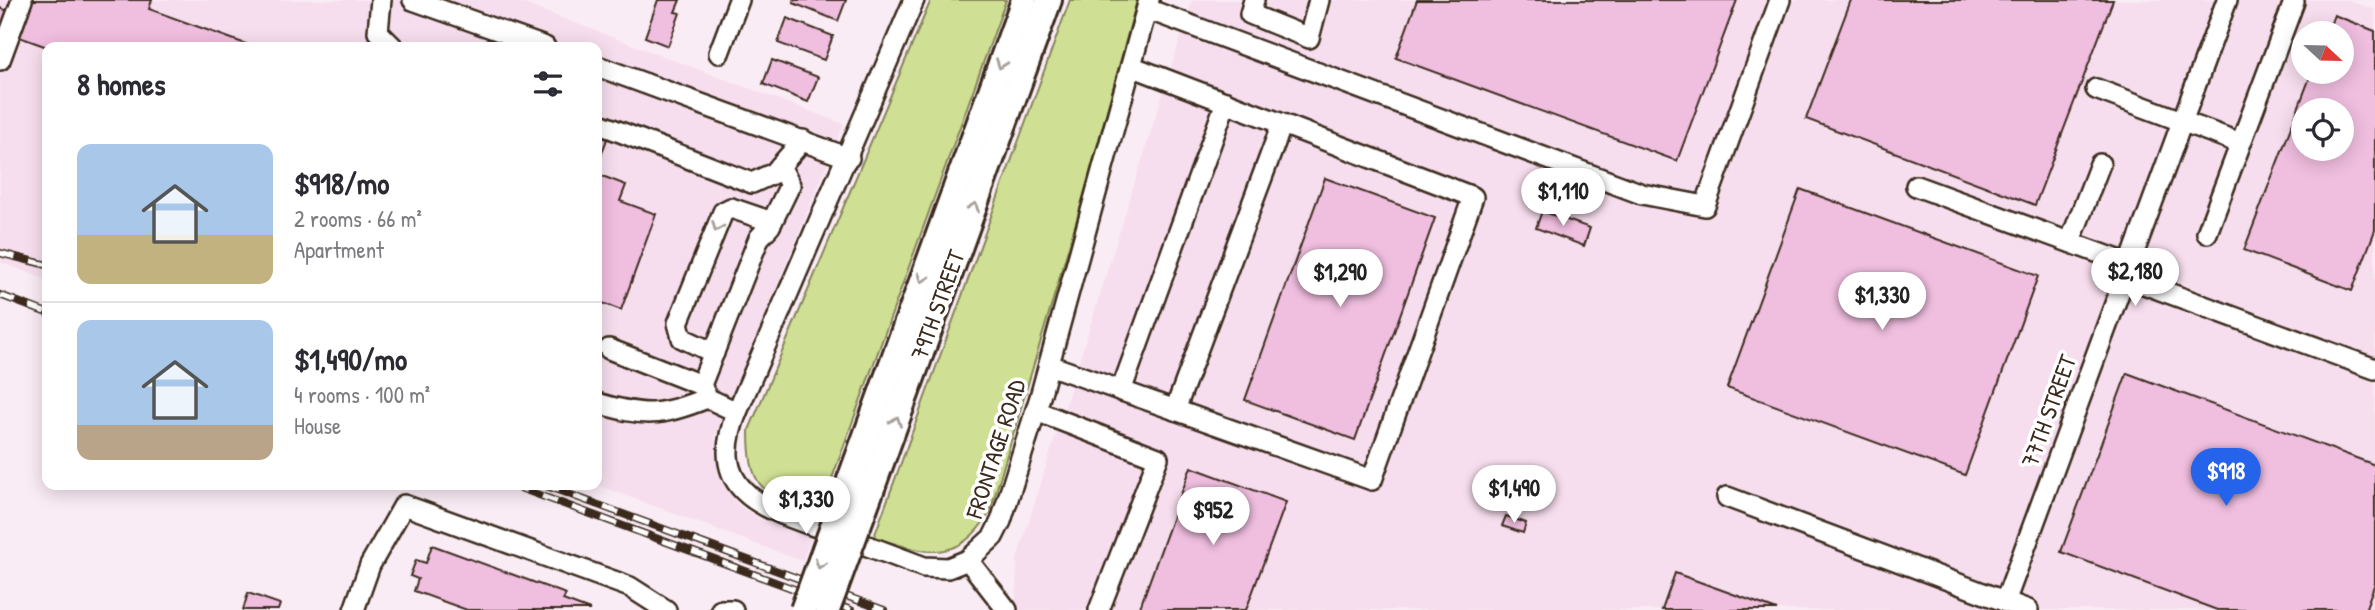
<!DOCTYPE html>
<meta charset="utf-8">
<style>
:root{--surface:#fff;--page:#f2f2f3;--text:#2b2b33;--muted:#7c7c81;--line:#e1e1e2;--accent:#2563eb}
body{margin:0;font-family:"Patrick Hand",sans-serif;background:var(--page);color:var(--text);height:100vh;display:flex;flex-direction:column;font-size:26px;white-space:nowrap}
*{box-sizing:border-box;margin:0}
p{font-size:23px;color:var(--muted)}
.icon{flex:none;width:38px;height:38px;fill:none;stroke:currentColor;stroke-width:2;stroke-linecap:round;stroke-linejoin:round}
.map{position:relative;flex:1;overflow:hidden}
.details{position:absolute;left:42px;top:42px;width:560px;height:448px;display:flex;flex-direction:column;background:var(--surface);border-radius:14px;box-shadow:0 4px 18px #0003}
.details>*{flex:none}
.needle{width:46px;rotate:112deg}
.tools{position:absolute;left:2291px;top:21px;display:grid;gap:14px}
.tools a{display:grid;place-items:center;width:63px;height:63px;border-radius:50%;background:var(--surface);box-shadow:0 4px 18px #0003;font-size:35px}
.price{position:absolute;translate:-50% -60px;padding:0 16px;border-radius:24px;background:#fff;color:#222;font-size:23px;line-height:46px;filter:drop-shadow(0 2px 4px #0008)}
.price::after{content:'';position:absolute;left:50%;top:42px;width:21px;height:16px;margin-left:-10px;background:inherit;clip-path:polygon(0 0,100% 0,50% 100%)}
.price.current{background:var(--accent);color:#fff}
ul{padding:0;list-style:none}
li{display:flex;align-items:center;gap:21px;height:175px;padding:0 35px}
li+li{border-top:2px solid var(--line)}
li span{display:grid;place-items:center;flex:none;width:196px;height:140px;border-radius:14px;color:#555}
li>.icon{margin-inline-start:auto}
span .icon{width:84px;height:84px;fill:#fffc;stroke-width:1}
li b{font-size:30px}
h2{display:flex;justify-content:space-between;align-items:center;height:84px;padding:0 35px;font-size:30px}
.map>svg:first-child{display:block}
</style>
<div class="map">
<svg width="2375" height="610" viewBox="0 0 2375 610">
<rect width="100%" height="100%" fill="#faecf5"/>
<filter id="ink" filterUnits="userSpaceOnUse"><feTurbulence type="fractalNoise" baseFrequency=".0143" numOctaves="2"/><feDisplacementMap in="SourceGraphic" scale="14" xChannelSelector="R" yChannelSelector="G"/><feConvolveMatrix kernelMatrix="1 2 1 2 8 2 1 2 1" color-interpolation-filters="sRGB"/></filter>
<g filter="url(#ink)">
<g fill="#f7deee" fill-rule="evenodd">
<path d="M0,0H514L844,124L715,436L718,473L737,504L761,520L811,539L802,561L597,485V47H47V280L0,262Z"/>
<path d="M1192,0H2348L2375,10V610H1012L1016,599L1017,559ZM2303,33H2342V72H2303ZM2303,110H2342V149H2303Z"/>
</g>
<g fill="#cfe094" stroke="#858559" stroke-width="2">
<path d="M931,0H1006L819,514C765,492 749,495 749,430Z"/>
<path d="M1070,0H1137L1082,202L990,512C958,565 926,554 874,537Z"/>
</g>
<g fill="#f0bedf" stroke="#3b2a1e" stroke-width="2" fill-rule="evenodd">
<path d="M27,0H152L149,9L254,47H47L0,30V8L22,16Z"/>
<path d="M658,0H680L675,12L680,13L668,46L645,37Z"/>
<path d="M794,0H846L838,21L793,3Z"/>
<path d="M1417,0H1737L1677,161L1396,58Z"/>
<path d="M1851,0H2113L2035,205L1806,119Z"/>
<path d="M2334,15L2375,31V230L2352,291L2244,250L2312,72H2342V33H2327ZM2303,110H2342V149H2303Z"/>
<path d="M787,18L833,36L824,60L778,43Z"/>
<path d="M772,60L818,77L808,102L763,84Z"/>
<path d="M597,136L607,139L597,167Z"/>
<path d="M597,174L626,185L620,201L656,214L621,310L597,301Z"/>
<path d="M1325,178L1435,218L1355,440L1245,400Z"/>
<path d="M1800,189L2038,276L1965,475L1727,388Z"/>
<path d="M1542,211L1590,228L1584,246L1536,228Z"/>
<path d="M2127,373L2375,465V583L2365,610H2217L2061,552Z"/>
<path d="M1191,467L1286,502L1246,610H1139Z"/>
<path d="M1506,516L1526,523L1523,533L1502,526Z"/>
<path d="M432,545L566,594L563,600L590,610H467L414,591L418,579L410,576L416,560L426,563Z"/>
<path d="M1675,573L1777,610H1662Z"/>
<path d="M248,593L280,604L278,610H243Z"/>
</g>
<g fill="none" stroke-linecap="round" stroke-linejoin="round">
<defs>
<g id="minor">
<path d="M381,0L378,32L393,47"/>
<path d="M413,0L545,47"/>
<path d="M914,0L737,412C704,494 767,509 828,531C860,543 892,555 924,567L948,568L968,560L993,537L1001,521L1040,397L1149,0"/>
<path d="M1254,0L1250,14L1309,38L1319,0"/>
<path d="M1147,9L1642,194L1705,206L1780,0"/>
<path d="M719,53L739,0"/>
<path d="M0,60L22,0"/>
<path d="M597,66L849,158"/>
<path d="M2096,89L2240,143"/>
<path d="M597,123L752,183L774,173L803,140"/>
<path d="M1916,186L2129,264"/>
<path d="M2207,233L2294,2"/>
<path d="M2070,242L2100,164"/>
<path d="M2125,277L2375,369"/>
<path d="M609,349L701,385L707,398L737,412"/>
<path d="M714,353L682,338L678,323L723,212L731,208L772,222"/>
<path d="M1049,365L1372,480L1473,197L1131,66"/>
<path d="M701,385L759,238L770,226L790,185L780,166"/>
<path d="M1121,391L1226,102"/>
<path d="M597,403C645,417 660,417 707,398"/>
<path d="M1175,410L1282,124"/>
<path d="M1036,411L1158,458L1099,610"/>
<path d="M1727,497L2028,610"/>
<path d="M968,560L1007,610"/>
<path d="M2005,602L2227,0"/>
<path d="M354,610L370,565L404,505L630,587L666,610"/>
<path d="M721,610H733"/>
</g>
<g id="major">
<path d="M851,477L1024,0"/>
<path d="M873,485L1049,0"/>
</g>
</defs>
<use href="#minor" stroke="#3b2a1e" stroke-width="24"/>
<use href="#major" stroke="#3b2a1e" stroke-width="30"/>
<use href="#minor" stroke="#fff" stroke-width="19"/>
<use href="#major" stroke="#fff" stroke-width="24"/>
<defs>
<g id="rail">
<path d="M0,253L47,265"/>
<path d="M0,295L47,313"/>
<path d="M512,485L851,610"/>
<path d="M544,485L884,610"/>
</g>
</defs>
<use href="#rail" stroke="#3b2a1e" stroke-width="8"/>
<use href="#rail" stroke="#fff" stroke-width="5" stroke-dasharray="16" stroke-linecap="butt"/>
<defs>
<g id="major-bridge">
<path d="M803,610L851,477"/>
<path d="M827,610L873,485"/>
</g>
</defs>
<use href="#major-bridge" stroke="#3b2a1e" stroke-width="30" stroke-linecap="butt"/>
<use href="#major-bridge" stroke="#fff" stroke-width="24"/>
</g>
<defs><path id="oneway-chevron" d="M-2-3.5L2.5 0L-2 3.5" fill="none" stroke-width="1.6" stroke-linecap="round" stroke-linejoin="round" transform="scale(1.75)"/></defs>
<g stroke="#a79f9a">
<use href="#oneway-chevron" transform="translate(1001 64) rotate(110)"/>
<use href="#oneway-chevron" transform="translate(974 207) rotate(-70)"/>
<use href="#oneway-chevron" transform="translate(717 227) rotate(112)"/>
<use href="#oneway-chevron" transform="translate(923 278) rotate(110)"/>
<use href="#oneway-chevron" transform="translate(896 421) rotate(-70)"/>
<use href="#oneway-chevron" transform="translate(820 564) rotate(110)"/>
</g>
</g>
<g text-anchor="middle" stroke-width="7" stroke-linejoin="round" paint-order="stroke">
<g font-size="24" fill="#3b2a1e" stroke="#fff">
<text transform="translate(938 305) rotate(-70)" y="8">79TH STREET</text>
<text transform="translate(2049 411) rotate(-70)" y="8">77TH STREET</text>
<text transform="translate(996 449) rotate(-72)" y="8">FRONTAGE ROAD</text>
</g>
</g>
</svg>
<div class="tools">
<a><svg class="needle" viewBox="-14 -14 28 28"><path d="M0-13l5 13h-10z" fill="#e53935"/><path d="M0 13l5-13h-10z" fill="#7c7c81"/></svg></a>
<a><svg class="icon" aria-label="locate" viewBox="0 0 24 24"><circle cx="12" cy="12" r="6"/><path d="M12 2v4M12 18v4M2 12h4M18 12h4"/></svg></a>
</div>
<b class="price" style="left:1563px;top:228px">$1,110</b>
<b class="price" style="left:2135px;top:308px">$2,180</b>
<b class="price" style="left:1340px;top:309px">$1,290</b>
<b class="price" style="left:1882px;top:332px">$1,330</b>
<b class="price current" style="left:2226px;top:508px">$918</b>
<b class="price" style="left:1514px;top:525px">$1,490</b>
<b class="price" style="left:806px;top:536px">$1,330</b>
<b class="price" style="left:1213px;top:547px">$952</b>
<section class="details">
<h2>8 homes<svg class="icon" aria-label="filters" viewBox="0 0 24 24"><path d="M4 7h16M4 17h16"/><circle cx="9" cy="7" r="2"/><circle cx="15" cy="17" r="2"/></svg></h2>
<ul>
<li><span style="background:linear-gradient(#a9c7e8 65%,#c2b280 0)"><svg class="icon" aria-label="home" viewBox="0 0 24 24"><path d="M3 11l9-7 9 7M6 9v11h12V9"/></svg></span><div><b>$918/mo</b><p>2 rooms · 66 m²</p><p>Apartment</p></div></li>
<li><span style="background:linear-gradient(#a9c7e8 75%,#b9a48a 0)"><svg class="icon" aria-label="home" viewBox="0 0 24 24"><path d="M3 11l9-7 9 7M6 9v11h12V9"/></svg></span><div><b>$1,490/mo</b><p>4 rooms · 100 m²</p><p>House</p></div></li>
</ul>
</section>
</div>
